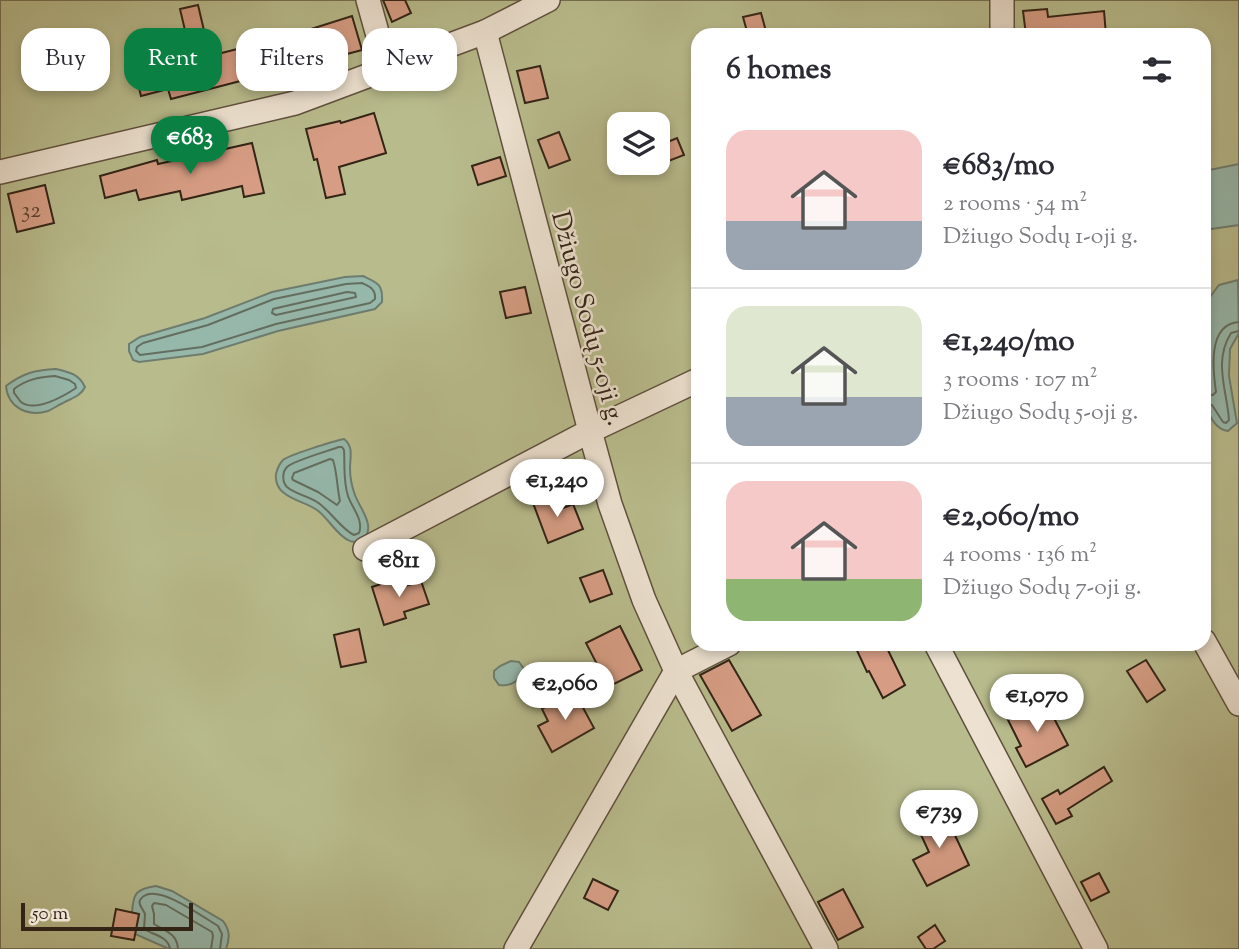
<!DOCTYPE html>
<meta charset="utf-8">
<style>
:root{--surface:#fff;--page:#f7f7f7;--text:#2b2b33;--muted:#7c7c81;--line:#e1e1e2;--accent:#0b8043}
body{margin:0;font-family:"Sorts Mill Goudy",serif;background:var(--page);color:var(--text);height:100vh;display:flex;flex-direction:column;font-size:26px;white-space:nowrap}
*{box-sizing:border-box;margin:0}
p{font-size:23px;color:var(--muted)}
.icon{flex:none;width:38px;height:38px;fill:none;stroke:currentColor;stroke-width:2;stroke-linecap:round;stroke-linejoin:round}
.map{position:relative;flex:1;overflow:hidden}
.details{position:absolute;left:691px;top:28px;width:520px;height:623px;display:flex;flex-direction:column;background:var(--surface);border-radius:21px;box-shadow:0 4px 10px #0003}
.details>*{flex:none}
.hud{position:absolute;left:21px;top:28px;width:565px;height:63px;display:flex;gap:14px}
.fabs{position:absolute;left:607px;top:112px;display:grid;gap:14px}
.fabs a{display:grid;place-items:center;width:63px;height:63px;border-radius:14px;background:var(--surface);box-shadow:0 4px 10px #0003;font-size:35px}
.scale{position:absolute;left:21px;bottom:18px;width:172px;box-sizing:border-box;padding-left:7px;border:4px solid #332416;border-top:0;font-size:19px;line-height:24px;white-space:nowrap;color:#332416;-webkit-text-stroke:5px #ede2d1;paint-order:stroke}
.price{position:absolute;translate:-50% -60px;padding:0 16px;border-radius:24px;background:#fff;color:#222;font-size:23px;line-height:46px;filter:drop-shadow(0 2px 4px #0008)}
.price::after{content:'';position:absolute;left:50%;top:42px;width:21px;height:16px;margin-left:-10px;background:inherit;clip-path:polygon(0 0,100% 0,50% 100%)}
.price.on{background:var(--accent);color:#fff}
ul{padding:0;list-style:none}
li{display:flex;align-items:center;gap:21px;height:175px;padding:0 35px}
li+li{border-top:2px solid var(--line)}
li span{display:grid;place-items:center;flex:none;width:196px;height:140px;border-radius:21px;color:#555}
li>.icon{margin-inline-start:auto}
span .icon{width:84px;height:84px;fill:#fffc;stroke-width:1}
li b{font-size:30px}
h2{display:flex;justify-content:space-between;align-items:center;height:84px;padding:0 35px;font-size:30px}
.chip{padding:0 24px;border-radius:21px;background:var(--surface);box-shadow:0 4px 10px #0003;font-size:24px;line-height:63px}
.chip.on{background:var(--accent);color:#fff}
.map>svg:first-child{display:block}
</style>
<div class="map">
<svg width="1239" height="949" viewBox="0 0 1239 949">
<rect width="100%" height="100%" fill="#e3d2b8"/>
<filter id="stains"><feTurbulence type="fractalNoise" baseFrequency=".00286" numOctaves="4"/><feColorMatrix values="0 0 0 0 .2 0 0 0 0 .09 0 0 0 0 .02 0 0 0 .5 -.17"/></filter>
<radialGradient id="worn" r=".72"><stop offset=".6" stop-color="#630" stop-opacity="0"/><stop offset="1" stop-color="#630" stop-opacity=".3"/></radialGradient>
<path fill="#b8bb8c" stroke="#767051" stroke-width="2" fill-rule="evenodd" d="M0,0H1239V949H0ZM698,35H1204V644H698ZM620,124H658V163H620Z"/>
<g fill="#96b8ab" stroke="#6e7d6f" stroke-width="2">
<path d="M1239,164V225L1204,230V171Z"/>
<path d="M363,276C378,283 383,284 382,302L375,309L278,331L203,354L139,362L133,360L129,351V344L140,337L205,318L272,292L345,277Z"/>
<path d="M1238,280L1239,333L1230,349L1229,376L1237,423L1228,431C1215,429 1211,417 1204,406V305L1219,285Z"/>
<path d="M56,369C69,372 79,374 85,387C81,396 72,398 63,403C58,405 53,409 48,411C28,417 8,408 6,386C23,373 35,370 56,369Z"/>
<path d="M344,439C354,447 350,457 350,468C350,477 352,487 355,495C359,507 377,527 363,539C358,542 353,543 348,540C336,534 329,519 317,510C307,503 294,501 284,493C278,489 275,481 276,474C277,470 280,463 283,460C289,455 334,441 344,439Z"/>
<path d="M511,661L519,662L524,669C521,680 511,687 499,685L494,678V671L500,666Z"/>
<path d="M156,886L172,891L223,921C230,930 230,938 226,949H169L135,934L139,914L132,913C133,893 136,889 156,886Z"/>
</g>
<g fill="none" stroke-linecap="round" stroke-linejoin="round">
<g stroke="#646e60" stroke-width="2">
<path d="M362,283C370,287 376,289 375,299L370,303L276,324L202,347L140,355L136,351L137,347L143,343L208,325L274,299L346,284Z"/>
<path d="M347,292L355,293L356,297L276,315L272,313L273,309L277,308Z"/>
<path d="M55,376L69,380L75,384L76,388C64,396 35,413 21,402C19,400 16,395 14,393V389C27,379 40,377 55,376Z"/>
<path d="M1204,394L1213,395L1216,392C1213,371 1207,324 1239,322"/>
<path d="M1204,403L1212,405L1223,422L1226,423L1229,420C1227,390 1213,362 1231,333L1239,331"/>
<path d="M339,447H342L344,450C345,466 343,481 348,496C352,508 364,520 359,533L354,535C340,528 331,511 317,502C308,496 295,494 287,487C282,482 282,472 287,467C293,461 328,451 339,447Z"/>
<path d="M330,459L333,460C337,472 337,487 340,501L337,505L318,492L293,480L292,478L294,473Z"/>
<path d="M170,949C168,936 153,935 144,929L145,914C142,907 135,902 144,896C160,885 203,917 218,926L222,934L220,949"/>
<path d="M178,949C177,933 165,931 154,924V914L152,906L154,903L166,905L212,932L213,936L211,949"/>
</g>
</g>
<g fill="#d69d84" stroke="#332416" stroke-width="2">
<path d="M383,0H405L411,13L392,22Z"/>
<path d="M198,5L210,56L245,47L252,78L171,99L168,89L141,96L131,56L188,43L180,9Z"/>
<path d="M1047,9L1048,17L1104,11L1106,35H1026L1023,11Z"/>
<path d="M761,13L767,35H748L743,17Z"/>
<path d="M352,16L362,50L332,58L331,52L313,57L305,31Z"/>
<path d="M540,66L548,98L525,103L517,71Z"/>
<path d="M374,113L386,153L339,167L345,194L326,198L317,159L314,160L306,129L340,121L341,123Z"/>
<path d="M559,132L570,160L549,168L538,140Z"/>
<path d="M677,138L684,155L658,165V146Z"/>
<path d="M252,143L264,193L244,197L242,186L182,200L180,191L139,200L136,190L105,198L100,176L157,160L158,164Z"/>
<path d="M500,157L506,176L478,185L472,166Z"/>
<path d="M45,185L54,223L17,232L8,194Z"/>
<path d="M525,287L531,313L506,318L500,292Z"/>
<path d="M553,496L558,510L573,504L583,529L548,543L533,503Z"/>
<path d="M603,570L612,594L590,602L580,578Z"/>
<path d="M402,577L405,586L421,581L429,604L404,612L406,618L384,625L372,587Z"/>
<path d="M620,626L642,670L612,685L604,668L600,670L586,643Z"/>
<path d="M359,629L366,662L341,667L334,635Z"/>
<path d="M854,644H885L905,685L883,698L869,671L867,672Z"/>
<path d="M729,660L761,715L732,731L700,675Z"/>
<path d="M1146,660L1165,690L1147,702L1127,671Z"/>
<path d="M574,691L594,728L552,752L538,726L548,721L542,709Z"/>
<path d="M1045,701L1068,745L1026,767L1016,748L1021,746L1008,720Z"/>
<path d="M1104,767L1112,781L1068,809L1072,816L1056,824L1042,799L1058,790L1060,794Z"/>
<path d="M944,812L969,865L927,886L913,860L929,852L916,824Z"/>
<path d="M1099,873L1109,892L1091,901L1081,882Z"/>
<path d="M593,879L618,891L608,910L584,898Z"/>
<path d="M843,889L863,927L838,940L818,902Z"/>
<path d="M116,909L139,914L134,940L111,936Z"/>
<path d="M935,925L945,941L933,949H926L918,937Z"/>
</g>
<g fill="none" stroke-linecap="round" stroke-linejoin="round">
<defs>
<g id="minor">
<path d="M368,0L387,68"/>
<path d="M1002,0V35"/>
<path d="M485,32L590,431L610,504L644,600L676,671L826,949"/>
<path d="M0,172L295,103L485,32L548,0"/>
<path d="M365,549L590,431L698,380"/>
<path d="M1204,641L1239,704"/>
<path d="M936,644L1096,949"/>
<path d="M516,949L676,671L729,644"/>
</g>
</defs>
<use href="#minor" stroke="#5f503e" stroke-width="26"/>
<use href="#minor" stroke="#ede2d1" stroke-width="23"/>
</g>
<g text-anchor="middle" stroke-width="5" stroke-linejoin="round" paint-order="stroke">
<g font-size="23" fill="#5c4232">
<text x="31" y="217">32</text>
</g>
<g font-size="26" fill="#332416" stroke="#ede2d1">
<text transform="translate(589 318) rotate(75)" y="9">Džiugo Sodų 5-oji g.</text>
</g>
</g>
<rect width="100%" height="100%" filter="url(#stains)"/>
<rect width="100%" height="100%" fill="url(#worn)"/>
</svg>
<div class="fabs">
<a><svg class="icon" aria-label="layers" viewBox="0 0 24 24"><path d="M12 4l9 5-9 5-9-5zM3 14l9 5 9-5"/></svg></a>
</div>
<div class="scale">50 m</div>
<b class="price on" style="left:190px;top:176px">€683</b>
<b class="price" style="left:557px;top:519px">€1,240</b>
<b class="price" style="left:399px;top:599px">€811</b>
<b class="price" style="left:565px;top:722px">€2,060</b>
<b class="price" style="left:1037px;top:734px">€1,070</b>
<b class="price" style="left:939px;top:850px">€739</b>
<div class="hud">
<a class="chip">Buy</a>
<a class="chip on">Rent</a>
<a class="chip">Filters</a>
<a class="chip">New</a>
</div>
<section class="details">
<h2>6 homes<svg class="icon" aria-label="filters" viewBox="0 0 24 24"><path d="M4 7h16M4 17h16"/><circle cx="9" cy="7" r="2"/><circle cx="15" cy="17" r="2"/></svg></h2>
<ul>
<li><span style="background:linear-gradient(#f6c9c9 65%,#9aa5b1 0)"><svg class="icon" aria-label="home" viewBox="0 0 24 24"><path d="M3 11l9-7 9 7M6 9v11h12V9"/></svg></span><div><b>€683/mo</b><p>2 rooms · 54 m²</p><p>Džiugo Sodų 1-oji g.</p></div></li>
<li><span style="background:linear-gradient(#dfe7d0 65%,#9aa5b1 0)"><svg class="icon" aria-label="home" viewBox="0 0 24 24"><path d="M3 11l9-7 9 7M6 9v11h12V9"/></svg></span><div><b>€1,240/mo</b><p>3 rooms · 107 m²</p><p>Džiugo Sodų 5-oji g.</p></div></li>
<li><span style="background:linear-gradient(#f6c9c9 70%,#8fb573 0)"><svg class="icon" aria-label="home" viewBox="0 0 24 24"><path d="M3 11l9-7 9 7M6 9v11h12V9"/></svg></span><div><b>€2,060/mo</b><p>4 rooms · 136 m²</p><p>Džiugo Sodų 7-oji g.</p></div></li>
</ul>
</section>
</div>
